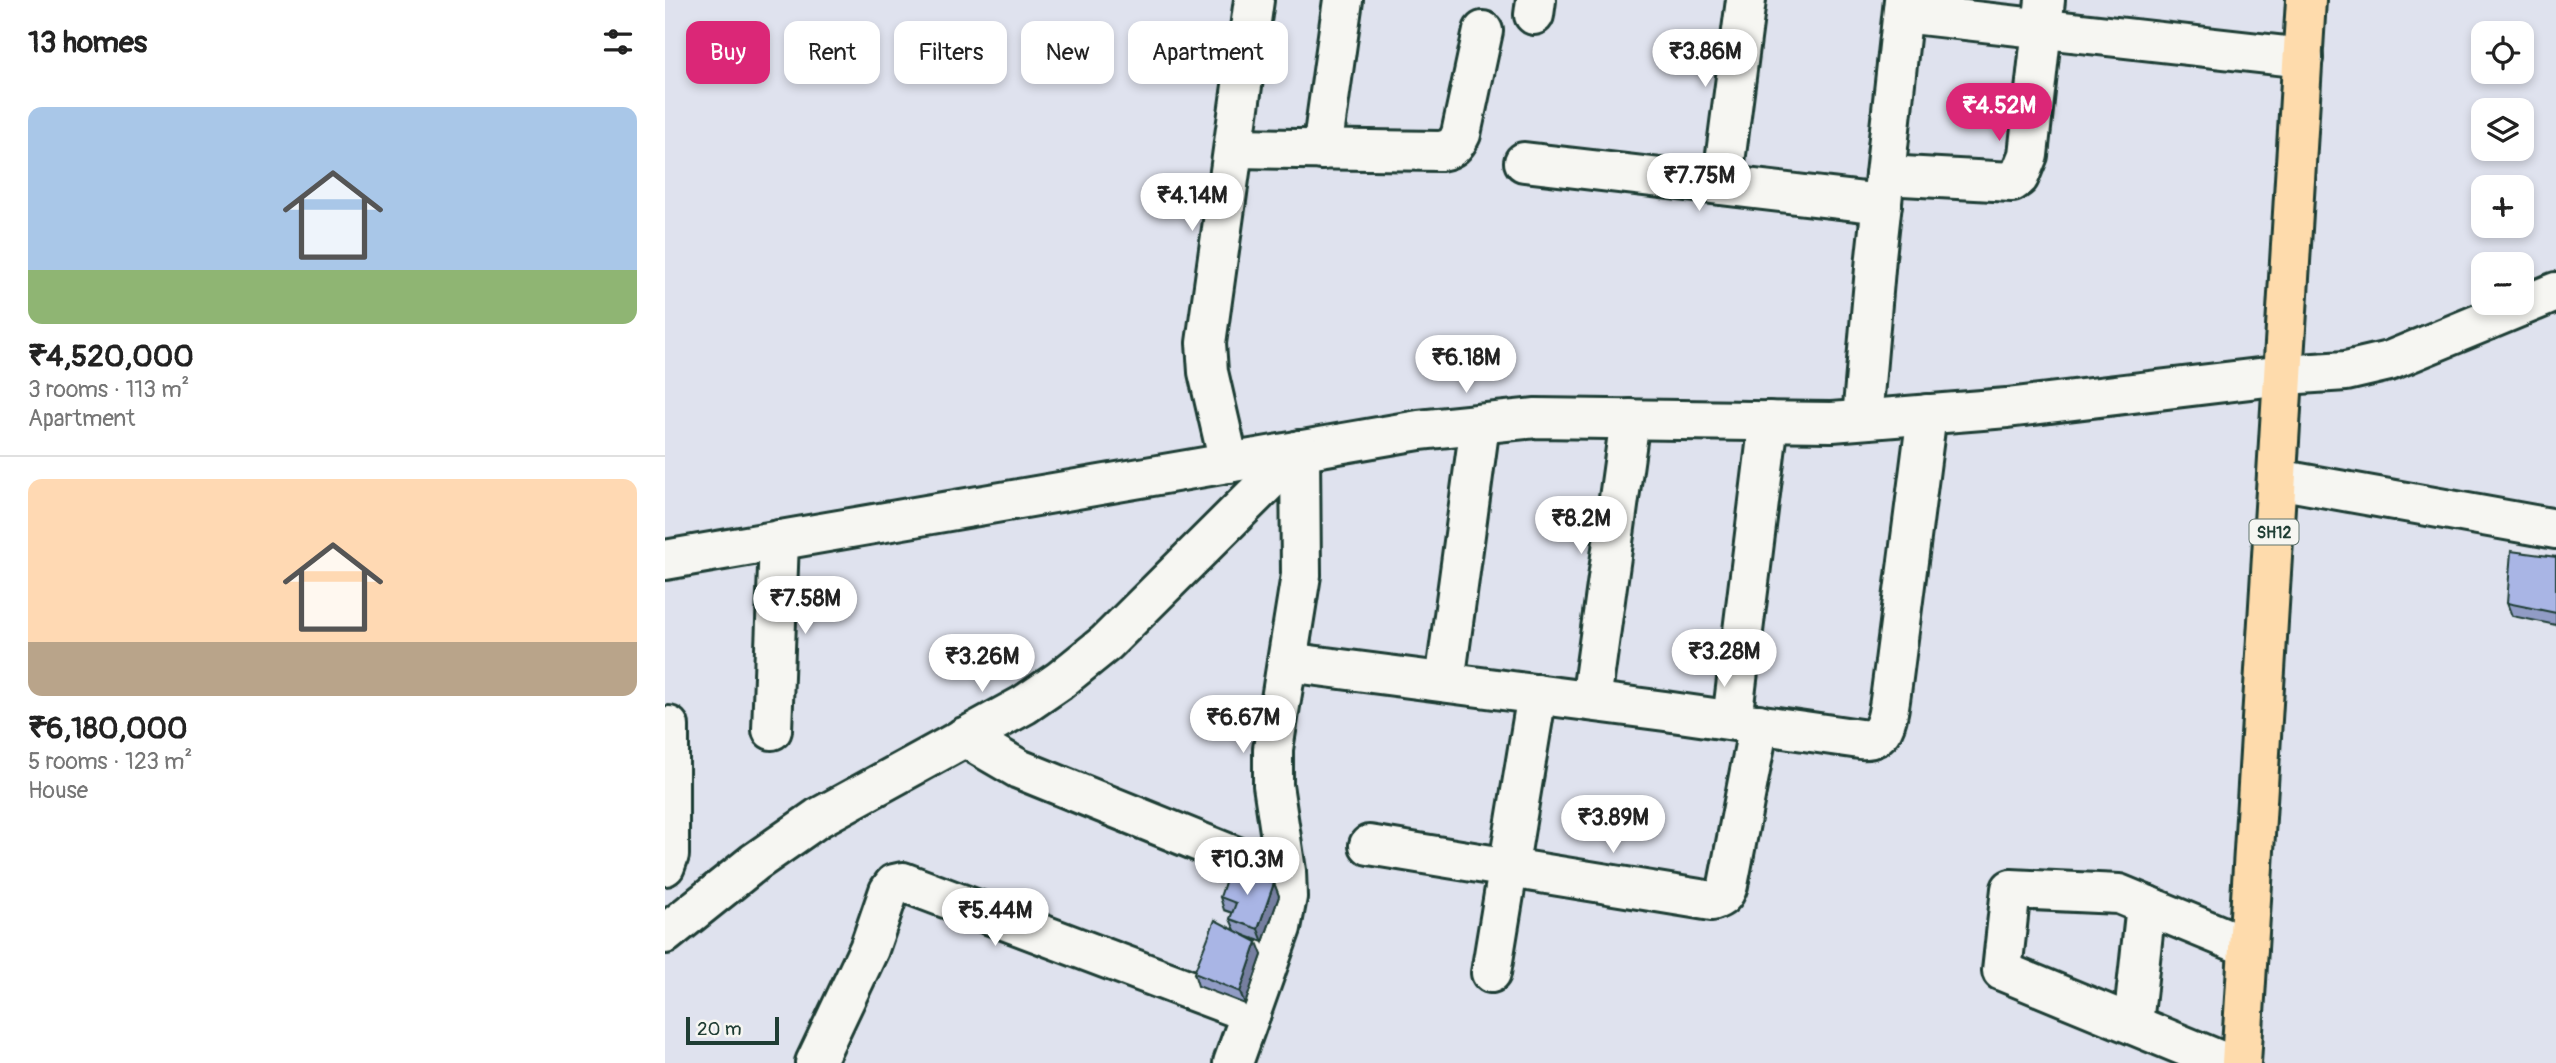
<!DOCTYPE html>
<meta charset="utf-8">
<style>
:root{--surface:#fff;--page:#f6f6f6;--text:#222;--muted:#767676;--line:#e0e0e0;--accent:#db2777}
body{margin:0;font-family:Pangolin,sans-serif;background:var(--page);color:var(--text);height:100vh;display:flex;flex-direction:column;font-size:26px;white-space:nowrap}
*{box-sizing:border-box;margin:0}
p{font-size:23px;color:var(--muted)}
.icon{flex:none;width:38px;height:38px;fill:none;stroke:currentColor;stroke-width:2;stroke-linecap:round;stroke-linejoin:round}
.map{position:relative;flex:1;overflow:hidden}
.details{display:flex;flex-direction:column;background:var(--surface);width:665px}
.details>*{flex:none}
.top-card{position:absolute;left:21px;top:21px;width:665px;height:63px;display:flex;gap:14px}
.buttons{position:absolute;left:1806px;top:21px;display:grid;gap:14px}
.buttons a{display:grid;place-items:center;width:63px;height:63px;border-radius:14px;background:var(--surface);box-shadow:0 4px 10px #0003;font-size:35px}
.scale{position:absolute;left:21px;bottom:18px;width:93px;box-sizing:border-box;padding-left:7px;border:4px solid #1f3d34;border-top:0;font-size:19px;line-height:24px;white-space:nowrap;color:#1f3d34;-webkit-text-stroke:5px #f6f6f2;paint-order:stroke}
.price{position:absolute;translate:-50% -60px;padding:0 16px;border-radius:24px;background:#fff;color:#222;font-size:23px;line-height:46px;filter:drop-shadow(0 2px 4px #0008)}
.price::after{content:'';position:absolute;left:50%;top:42px;width:21px;height:16px;margin-left:-10px;background:inherit;clip-path:polygon(0 0,100% 0,50% 100%)}
.price.active{background:var(--accent);color:#fff}
ul{padding:0;list-style:none}
li{display:grid;align-content:center;gap:14px;height:371px;padding:0 28px}
li+li{border-top:2px solid var(--line)}
li span{display:grid;place-items:center;height:217px;border-radius:14px;color:#555}
li>.icon{margin-inline-start:auto}
span .icon{width:126px;height:126px;fill:#fffc;stroke-width:1}
li b{font-size:30px}
h2{display:flex;justify-content:space-between;align-items:center;height:84px;padding:0 28px;font-size:30px}
.tag{padding:0 24px;border-radius:14px;background:var(--surface);box-shadow:0 4px 10px #0003;font-size:24px;line-height:63px}
.tag.active{background:var(--accent);color:#fff}
main{display:flex;flex:1;min-height:0}
.map>svg:first-child{display:block}
</style>
<main>
<section class="details">
<h2>13 homes<svg class="icon" aria-label="filters" viewBox="0 0 24 24"><path d="M4 7h16M4 17h16"/><circle cx="9" cy="7" r="2"/><circle cx="15" cy="17" r="2"/></svg></h2>
<ul>
<li><span style="background:linear-gradient(#a9c7e8 75%,#8fb573 0)"><svg class="icon" aria-label="home" viewBox="0 0 24 24"><path d="M3 11l9-7 9 7M6 9v11h12V9"/></svg></span><div><b>₹4,520,000</b><p>3 rooms · 113 m²</p><p>Apartment</p></div></li>
<li><span style="background:linear-gradient(#ffd9b3 75%,#b9a48a 0)"><svg class="icon" aria-label="home" viewBox="0 0 24 24"><path d="M3 11l9-7 9 7M6 9v11h12V9"/></svg></span><div><b>₹6,180,000</b><p>5 rooms · 123 m²</p><p>House</p></div></li>
</ul>
</section>
<div class="map">
<svg width="1891" height="1063" viewBox="0 0 1891 1063">
<rect width="100%" height="100%" fill="#dfe2ee"/>
<filter id="ink" filterUnits="userSpaceOnUse"><feTurbulence type="fractalNoise" baseFrequency=".0143" numOctaves="2"/><feDisplacementMap in="SourceGraphic" scale="14" xChannelSelector="R" yChannelSelector="G"/><feConvolveMatrix kernelMatrix="1 2 1 2 8 2 1 2 1" color-interpolation-filters="sRGB"/></filter>
<g filter="url(#ink)">
<g fill="none" stroke-linecap="round" stroke-linejoin="round">
<defs>
<g id="minor">
<path d="M1238,13L1638,58"/>
<path d="M869,15L871,0"/>
<path d="M569,148L775,151C787,149 791,145 796,134L818,31"/>
<path d="M657,150L678,0"/>
<path d="M859,162L1217,204"/>
<path d="M1220,175L1347,182L1354,177L1363,155L1380,0"/>
<path d="M1057,185L1081,0"/>
<path d="M1197,419L1211,257L1239,0"/>
<path d="M564,463L543,372L541,343L589,0"/>
<path d="M1612,479L1891,529"/>
<path d="M0,560L754,430L871,418L1167,422L1342,408L1619,375L1681,371L1724,361L1891,292"/>
<path d="M622,662L1000,711L1195,739C1222,742 1223,714 1226,693L1262,414"/>
<path d="M780,682L815,424"/>
<path d="M926,701L965,419"/>
<path d="M1067,720L1104,421"/>
<path d="M107,730L114,540"/>
<path d="M299,737L354,769L621,877"/>
<path d="M704,845L1047,901C1056,898 1060,895 1063,885L1094,724"/>
<path d="M0,866L4,855V726"/>
<path d="M0,934L90,862L153,818L359,705L394,681L441,643L635,450"/>
<path d="M826,973L872,694"/>
<path d="M1468,1024L1481,905"/>
<path d="M150,1063L204,949L224,891L229,884L238,882L586,1013"/>
<path d="M568,1063L616,928L622,897L621,871L608,785V749L636,575L635,450"/>
<path d="M1561,1063L1337,971L1346,889L1454,894L1583,947"/>
</g>
<path id="major" d="M1576,1063L1641,0"/>
</defs>
<use href="#minor" stroke="#1f3d34" stroke-width="44"/>
<use href="#major" stroke="#1f3d34" stroke-width="44"/>
<use href="#minor" stroke="#f6f6f2" stroke-width="38"/>
<use href="#major" stroke="#fedbac" stroke-width="38"/>
</g>
<g fill="#919cc5" stroke="#1f3d34" stroke-width="2">
<path d="M1891,557V625L1847,616L1842,603Z"/>
<path d="M609,883L614,896L598,942L578,935L597,955L580,1004L533,986L529,973L570,930L565,919L568,913L559,910L555,897Z"/>
</g>
<g fill="#767fa0" stroke="#1f3d34" stroke-width="2">
<path d="M609,883L614,896L598,942L593,929Z"/>
<path d="M592,942L597,955L580,1004L575,992Z"/>
</g>
<g fill="#a9b5e5" stroke="#1f3d34" stroke-width="2">
<path d="M1846,551L1891,557V613L1842,603Z"/>
<path d="M565,868L609,883L593,929L565,919L571,903L555,897Z"/>
<path d="M550,920L592,942L575,992L529,973Z"/>
</g>
</g>
<g text-anchor="middle" stroke-width="5" stroke-linejoin="round" paint-order="stroke">
<rect fill="#f6f6f2" stroke="#60746d" stroke-width="2" x="1584.5" y="519.5" width="49" height="25" rx="5"/>
<g font-size="16" font-weight="bold" fill="#1f3d34">
<text x="1609" y="538">SH12</text>
</g>
</g>
</svg>
<div class="buttons">
<a><svg class="icon" aria-label="locate" viewBox="0 0 24 24"><circle cx="12" cy="12" r="6"/><path d="M12 2v4M12 18v4M2 12h4M18 12h4"/></svg></a>
<a><svg class="icon" aria-label="layers" viewBox="0 0 24 24"><path d="M12 4l9 5-9 5-9-5zM3 14l9 5 9-5"/></svg></a>
<a>+</a>
<a>−</a>
</div>
<div class="scale">20 m</div>
<b class="price" style="left:1040px;top:89px">₹3.86M</b>
<b class="price active" style="left:1334px;top:143px">₹4.52M</b>
<b class="price" style="left:1034px;top:213px">₹7.75M</b>
<b class="price" style="left:527px;top:233px">₹4.14M</b>
<b class="price" style="left:801px;top:395px">₹6.18M</b>
<b class="price" style="left:916px;top:556px">₹8.2M</b>
<b class="price" style="left:140px;top:636px">₹7.58M</b>
<b class="price" style="left:1059px;top:689px">₹3.28M</b>
<b class="price" style="left:317px;top:694px">₹3.26M</b>
<b class="price" style="left:578px;top:755px">₹6.67M</b>
<b class="price" style="left:948px;top:855px">₹3.89M</b>
<b class="price" style="left:582px;top:897px">₹10.3M</b>
<b class="price" style="left:330px;top:948px">₹5.44M</b>
<div class="top-card">
<a class="tag active">Buy</a>
<a class="tag">Rent</a>
<a class="tag">Filters</a>
<a class="tag">New</a>
<a class="tag">Apartment</a>
</div>
</div>
</main>
